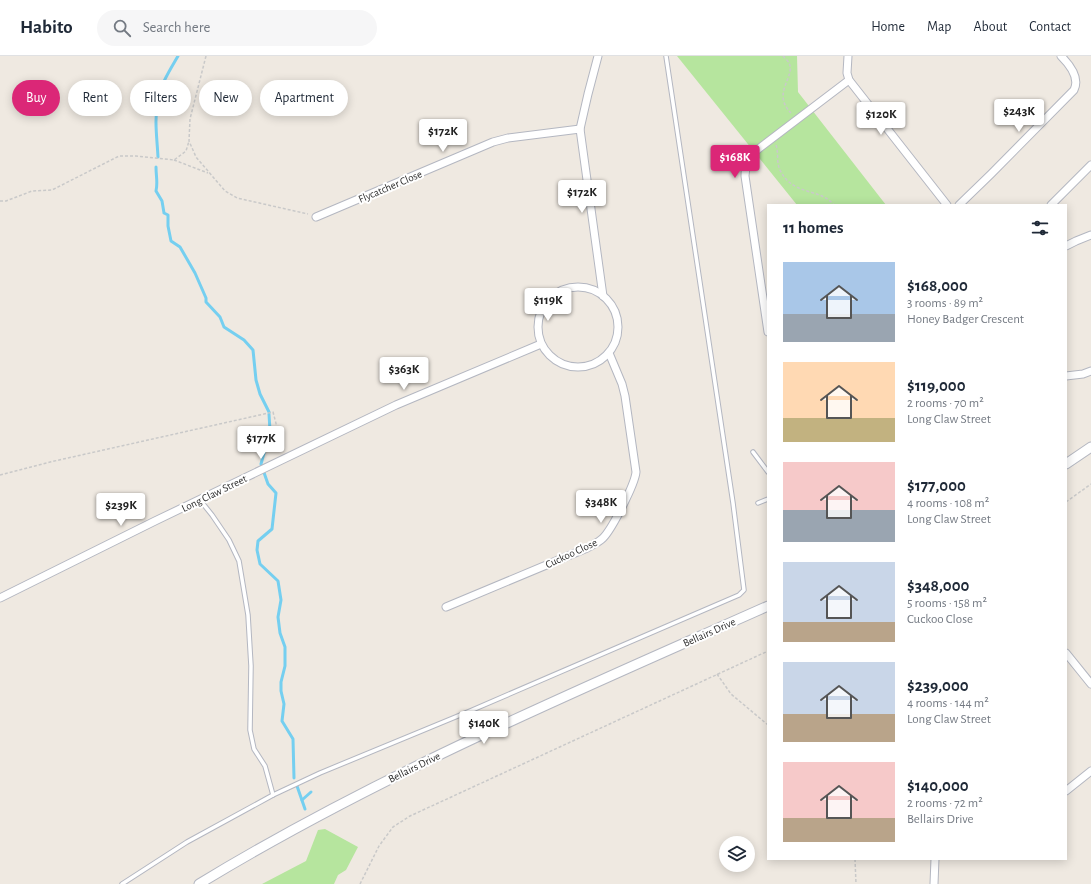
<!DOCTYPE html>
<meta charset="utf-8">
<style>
:root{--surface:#fff;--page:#f6f6f7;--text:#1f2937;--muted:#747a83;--line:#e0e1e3;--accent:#db2777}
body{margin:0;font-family:"Alegreya Sans",sans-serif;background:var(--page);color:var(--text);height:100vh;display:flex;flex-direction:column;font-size:15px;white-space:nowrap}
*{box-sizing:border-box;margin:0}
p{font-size:13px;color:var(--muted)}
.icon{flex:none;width:22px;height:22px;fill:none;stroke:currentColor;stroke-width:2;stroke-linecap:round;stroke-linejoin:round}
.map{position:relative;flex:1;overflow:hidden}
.details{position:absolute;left:767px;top:148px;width:300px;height:656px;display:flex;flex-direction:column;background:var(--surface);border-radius:0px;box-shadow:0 2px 10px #0003}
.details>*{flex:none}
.banner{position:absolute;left:12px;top:24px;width:380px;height:36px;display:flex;gap:8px}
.tools{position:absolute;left:719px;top:780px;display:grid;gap:8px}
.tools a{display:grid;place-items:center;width:36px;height:36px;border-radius:50%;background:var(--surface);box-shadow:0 2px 10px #0003;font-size:20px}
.price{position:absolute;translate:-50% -34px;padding:0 9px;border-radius:4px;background:#fff;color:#222;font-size:13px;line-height:26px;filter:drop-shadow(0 1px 2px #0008)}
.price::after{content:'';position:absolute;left:50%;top:24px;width:12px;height:9px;margin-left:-6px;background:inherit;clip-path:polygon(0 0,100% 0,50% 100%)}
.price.on{background:var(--accent);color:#fff}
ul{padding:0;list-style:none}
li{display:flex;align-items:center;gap:12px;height:100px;padding:0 16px}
li span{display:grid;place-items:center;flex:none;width:112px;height:80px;border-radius:0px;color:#555}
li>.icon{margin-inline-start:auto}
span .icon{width:48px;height:48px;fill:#fffc;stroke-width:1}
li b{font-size:17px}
h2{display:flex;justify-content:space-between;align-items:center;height:48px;padding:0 16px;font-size:17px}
.tag{padding:0 14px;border-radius:18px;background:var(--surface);box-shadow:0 2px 10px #0003;font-size:14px;line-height:36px}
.tag.on{background:var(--accent);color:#fff}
header{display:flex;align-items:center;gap:24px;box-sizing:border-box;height:56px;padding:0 20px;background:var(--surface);border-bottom:1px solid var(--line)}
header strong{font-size:19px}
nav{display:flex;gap:22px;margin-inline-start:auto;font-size:14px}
.search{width:280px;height:36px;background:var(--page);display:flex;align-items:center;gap:10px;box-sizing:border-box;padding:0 14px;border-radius:22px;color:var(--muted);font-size:15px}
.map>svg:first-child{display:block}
</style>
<header>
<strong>Habito</strong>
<div class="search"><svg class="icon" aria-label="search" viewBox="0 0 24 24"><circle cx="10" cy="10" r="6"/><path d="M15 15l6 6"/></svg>Search here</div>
<nav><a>Home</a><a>Map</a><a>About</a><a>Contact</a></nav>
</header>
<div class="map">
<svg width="1091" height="828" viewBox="0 0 1091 828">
<rect width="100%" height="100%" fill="#efe9e1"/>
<g fill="#b6e59e">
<path d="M677,0H797L798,36L886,149H797Z"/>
<path d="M325,773L358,791L346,814L338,819L334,828H262L306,805L318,774Z"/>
</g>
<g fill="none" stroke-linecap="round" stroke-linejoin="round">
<g stroke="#75cff0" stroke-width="3">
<path d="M158,101C157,82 154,63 158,45C160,29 170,14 178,0"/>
<path d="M156,111C156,120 158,127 156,135L162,145L164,157L168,159V170L171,185L180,191L195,217L206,242V246L220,261L224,271L244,284L253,294L256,324L260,338L269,356"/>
<path d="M269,358L270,375L261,408L268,428L276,437L272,473L258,485L257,494L260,508L278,525L281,544L278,561L280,577L285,591V610L281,626V635L284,648L282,665L293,683L294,722"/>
<path d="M297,730L305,753"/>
<path d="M302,744L311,736"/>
</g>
<defs>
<g id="service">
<path d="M753,396L768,416"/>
<path d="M758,447L768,443"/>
<path d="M273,739L320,717L470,655L739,539L744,534L733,447L666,0"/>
<path d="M122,828L187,786L273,739L265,710L254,693L250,674L251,610L248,559L239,505L229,484L212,459L200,444"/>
</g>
<g id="minor">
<path d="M598,0L588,38L580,73L603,240"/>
<path d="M848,0L847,17L849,24L947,149"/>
<path d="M959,149L991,118L1074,34C1080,22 1069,8 1061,0"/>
<path d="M1051,149L1091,109"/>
<path d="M316,161L493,86L508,82L580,73"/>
<path d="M1066,190L1076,185L1091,179"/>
<circle cx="578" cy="271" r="40"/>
<path d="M768,276L745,120C745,109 749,101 757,94L849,24"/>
<path d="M1066,320L1083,318L1091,315"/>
<path d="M0,542L155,465L396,349L541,288"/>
<path d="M446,551L587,492C592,489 598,487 603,482C612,473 635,428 636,416L625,340L622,328L609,297"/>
<path d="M1066,597L1091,628"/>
<path d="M1066,735L1091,715"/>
<path d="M934,828L935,803"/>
</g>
<g id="tertiary">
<path d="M1066,408L1091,391"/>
<path d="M199,828C380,718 575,636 768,550"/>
</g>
</defs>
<use href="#service" stroke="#b4b7c1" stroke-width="5.5"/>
<use href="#minor" stroke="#b4b7c1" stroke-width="9"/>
<use href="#tertiary" stroke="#b4b7c1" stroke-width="11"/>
<g stroke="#c9c9c9" stroke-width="1.5" stroke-dasharray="3 2" stroke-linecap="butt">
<path d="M206,0L190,63L189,85L196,101L225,135L237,142L308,158"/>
<path d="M783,0C785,2 788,5 789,7C796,21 771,37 791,57"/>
<path d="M776,89C779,97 776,106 780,114C792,140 821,132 834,149"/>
<path d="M174,104L208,117"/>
<path d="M0,145H6L32,135L52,134L119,100H136L174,104L186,95L189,85"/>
<path d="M0,419L50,406L273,356L283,394"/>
<path d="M1066,446L1091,428"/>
<path d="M717,618L731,638L768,669"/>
<path d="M855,803L856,828"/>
<path d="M360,828L379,790L393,771L410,760L768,595"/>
</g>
<use href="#service" stroke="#fff" stroke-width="3.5"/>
<use href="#minor" stroke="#fff" stroke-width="7"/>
<use href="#tertiary" stroke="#fff" stroke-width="9"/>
</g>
<g text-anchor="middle" stroke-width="4" stroke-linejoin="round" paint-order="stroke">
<g font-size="11" fill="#2e2e2e" stroke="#fff">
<text transform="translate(390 130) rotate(-23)" y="4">Flycatcher Close</text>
<text transform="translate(214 437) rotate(-26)" y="4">Long Claw Street</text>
<text transform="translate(571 497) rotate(-25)" y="4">Cuckoo Close</text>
<text transform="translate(709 576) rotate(-24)" y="4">Bellairs Drive</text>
<text transform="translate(414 711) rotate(-26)" y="4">Bellairs Drive</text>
</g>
</g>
</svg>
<div class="tools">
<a><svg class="icon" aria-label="layers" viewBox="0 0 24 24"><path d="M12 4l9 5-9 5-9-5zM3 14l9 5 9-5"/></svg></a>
</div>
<b class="price" style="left:1019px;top:77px">$243K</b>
<b class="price" style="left:881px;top:80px">$120K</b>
<b class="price" style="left:443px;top:97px">$172K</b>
<b class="price on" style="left:735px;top:123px">$168K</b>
<b class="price" style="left:582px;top:158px">$172K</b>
<b class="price" style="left:548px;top:266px">$119K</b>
<b class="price" style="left:404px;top:335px">$363K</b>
<b class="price" style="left:261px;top:404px">$177K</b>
<b class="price" style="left:601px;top:468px">$348K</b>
<b class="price" style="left:121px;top:471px">$239K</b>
<b class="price" style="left:484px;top:689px">$140K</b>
<div class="banner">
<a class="tag on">Buy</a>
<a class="tag">Rent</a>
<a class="tag">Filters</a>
<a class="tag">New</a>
<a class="tag">Apartment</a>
</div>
<section class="details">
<h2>11 homes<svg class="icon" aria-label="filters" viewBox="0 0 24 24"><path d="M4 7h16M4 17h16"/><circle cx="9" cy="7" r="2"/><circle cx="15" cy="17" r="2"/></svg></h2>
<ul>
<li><span style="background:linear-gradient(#a9c7e8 65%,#9aa5b1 0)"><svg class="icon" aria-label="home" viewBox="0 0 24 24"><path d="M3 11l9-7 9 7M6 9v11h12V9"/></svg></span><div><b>$168,000</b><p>3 rooms · 89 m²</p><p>Honey Badger Crescent</p></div></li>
<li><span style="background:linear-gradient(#ffd9b3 70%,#c2b280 0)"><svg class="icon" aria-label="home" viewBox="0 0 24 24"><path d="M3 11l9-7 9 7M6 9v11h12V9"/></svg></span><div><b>$119,000</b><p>2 rooms · 70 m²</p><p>Long Claw Street</p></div></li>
<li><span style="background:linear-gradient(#f6c9c9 60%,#9aa5b1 0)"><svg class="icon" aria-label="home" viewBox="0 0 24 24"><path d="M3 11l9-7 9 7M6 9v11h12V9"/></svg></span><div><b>$177,000</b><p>4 rooms · 108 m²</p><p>Long Claw Street</p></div></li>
<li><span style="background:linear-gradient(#c9d6e8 75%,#b9a48a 0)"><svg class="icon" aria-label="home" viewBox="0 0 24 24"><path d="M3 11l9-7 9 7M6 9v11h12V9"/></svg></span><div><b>$348,000</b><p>5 rooms · 158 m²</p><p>Cuckoo Close</p></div></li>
<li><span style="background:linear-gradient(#c9d6e8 65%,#b9a48a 0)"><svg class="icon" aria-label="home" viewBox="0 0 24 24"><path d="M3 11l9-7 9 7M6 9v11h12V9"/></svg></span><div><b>$239,000</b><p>4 rooms · 144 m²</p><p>Long Claw Street</p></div></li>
<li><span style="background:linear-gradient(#f6c9c9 70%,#b9a48a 0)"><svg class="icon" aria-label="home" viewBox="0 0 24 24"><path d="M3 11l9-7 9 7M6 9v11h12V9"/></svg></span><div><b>$140,000</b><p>2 rooms · 72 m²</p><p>Bellairs Drive</p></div></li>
</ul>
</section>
</div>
